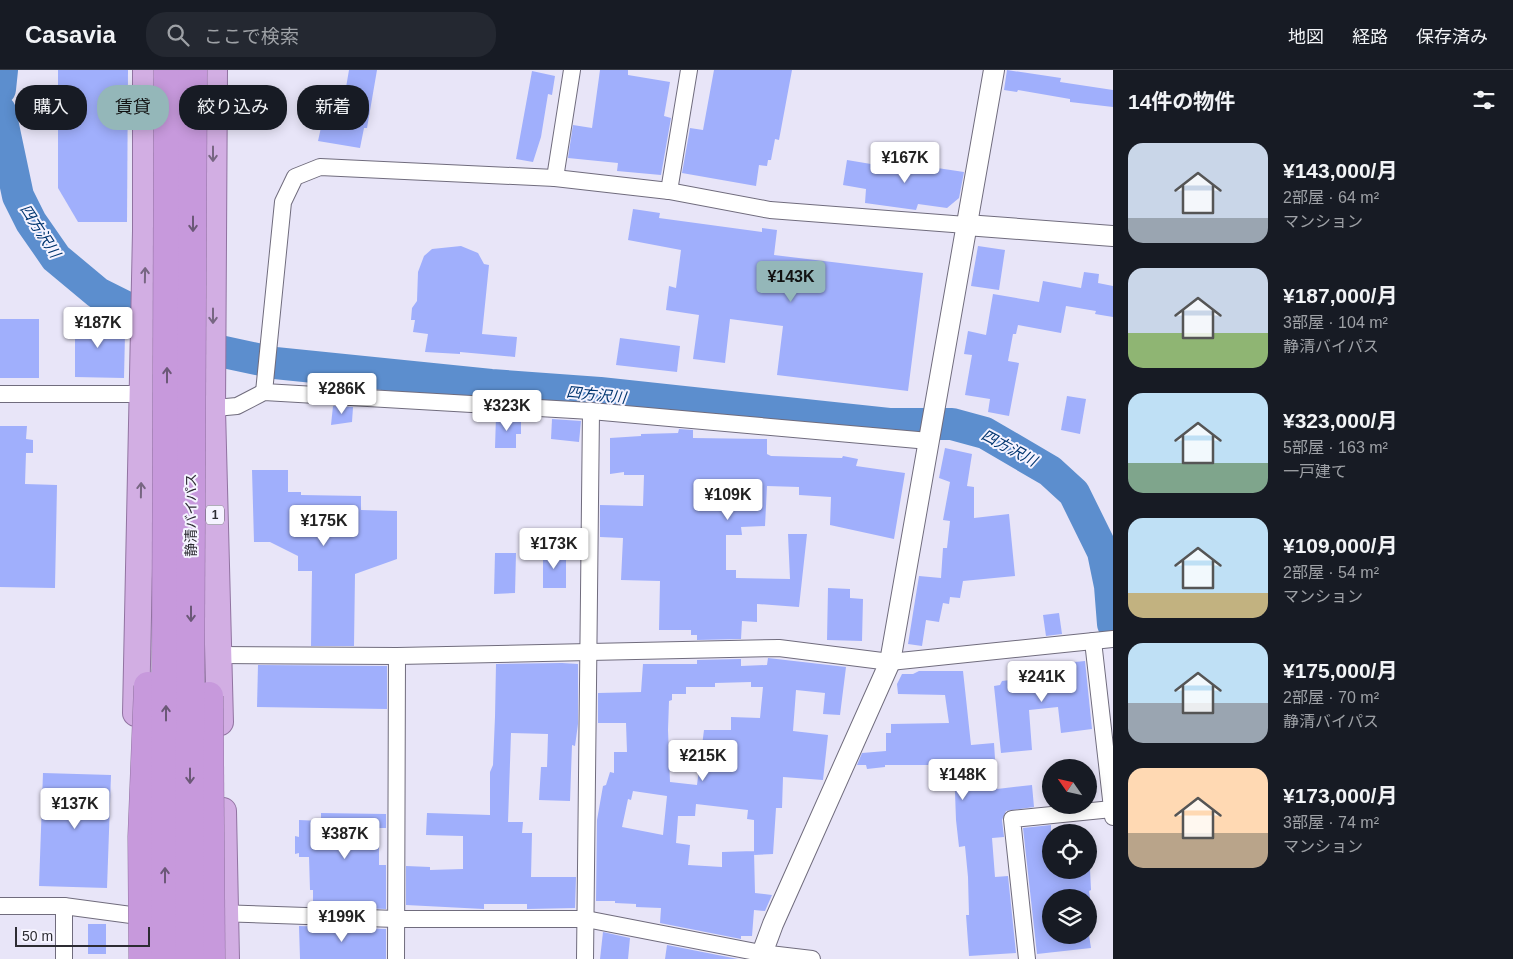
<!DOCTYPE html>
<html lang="ja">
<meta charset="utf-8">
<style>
:root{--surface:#171b24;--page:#242831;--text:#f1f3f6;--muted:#9ea1a6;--line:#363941;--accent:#94b7b9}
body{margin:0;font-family:Arial,"Noto Sans JP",sans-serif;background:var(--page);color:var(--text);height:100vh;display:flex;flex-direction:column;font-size:19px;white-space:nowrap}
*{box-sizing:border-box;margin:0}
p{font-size:16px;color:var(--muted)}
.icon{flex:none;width:28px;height:28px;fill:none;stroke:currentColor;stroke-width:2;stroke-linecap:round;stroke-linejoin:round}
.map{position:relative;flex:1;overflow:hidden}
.side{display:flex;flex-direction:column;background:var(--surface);width:400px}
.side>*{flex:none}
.guide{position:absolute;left:15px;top:15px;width:475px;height:45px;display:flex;gap:10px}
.needle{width:32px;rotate:304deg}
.fabs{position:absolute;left:1042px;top:689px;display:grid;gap:10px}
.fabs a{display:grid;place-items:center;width:55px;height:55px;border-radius:50%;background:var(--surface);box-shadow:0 2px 12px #0003;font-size:25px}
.scale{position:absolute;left:15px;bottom:12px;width:135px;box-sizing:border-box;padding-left:5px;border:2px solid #2d2c33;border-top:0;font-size:14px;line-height:18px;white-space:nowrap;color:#2d2c33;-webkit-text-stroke:4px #f5f3ff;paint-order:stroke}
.price{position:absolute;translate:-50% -42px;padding:0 11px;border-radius:5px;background:#fff;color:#222;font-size:16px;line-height:32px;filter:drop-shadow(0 1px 2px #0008)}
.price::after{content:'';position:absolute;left:50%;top:30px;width:15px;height:11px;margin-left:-8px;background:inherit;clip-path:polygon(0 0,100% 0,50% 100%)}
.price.on{background:var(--accent);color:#111}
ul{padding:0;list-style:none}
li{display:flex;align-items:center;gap:15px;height:125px;padding:0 15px}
li span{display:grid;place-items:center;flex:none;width:140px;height:100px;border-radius:15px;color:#555}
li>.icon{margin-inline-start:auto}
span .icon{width:60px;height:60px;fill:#fffc;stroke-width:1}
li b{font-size:21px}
h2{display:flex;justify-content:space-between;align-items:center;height:60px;padding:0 15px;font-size:21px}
.pill{padding:0 18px;border-radius:20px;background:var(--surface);box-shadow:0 2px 12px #0003;font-size:18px;line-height:45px}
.pill.on{background:var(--accent);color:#111}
header{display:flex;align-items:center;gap:30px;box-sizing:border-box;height:70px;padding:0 25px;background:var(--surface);border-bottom:1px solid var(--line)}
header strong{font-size:24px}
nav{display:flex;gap:28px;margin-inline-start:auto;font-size:18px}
.search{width:350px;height:45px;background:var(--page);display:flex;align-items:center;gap:12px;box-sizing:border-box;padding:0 18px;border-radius:20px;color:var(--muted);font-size:19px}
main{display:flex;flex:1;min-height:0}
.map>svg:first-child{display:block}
</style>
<header>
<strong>Casavia</strong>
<div class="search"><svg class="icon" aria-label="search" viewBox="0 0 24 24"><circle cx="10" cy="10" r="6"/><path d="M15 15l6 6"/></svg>ここで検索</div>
<nav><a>地図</a><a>経路</a><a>保存済み</a></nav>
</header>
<main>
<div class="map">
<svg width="1113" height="889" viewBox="0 0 1113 889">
<rect width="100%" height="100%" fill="#e8e5f8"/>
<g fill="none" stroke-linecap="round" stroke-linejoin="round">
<g stroke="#5c8ece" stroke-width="32">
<path d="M0,19L2,0"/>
<path d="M0,41L18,126L31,152L56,188L98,223L210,279L275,293L491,315L600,323L889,354H952L985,363L1050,401L1074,423L1103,482L1110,516L1113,554"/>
</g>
</g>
<g fill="#a0affc" fill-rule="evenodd">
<path d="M58,0H128L127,152H78L58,118Z"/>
<path d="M349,0H377L367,58H364L360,78L318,71L328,26L344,29Z"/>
<path d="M600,0H628V5L670,12L664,46L671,48L661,105L617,101L618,93L568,88L573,55L592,58Z"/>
<path d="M714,0H792L779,70L775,69L771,90H768L767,96L759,95L756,116L682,103L690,58L703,60Z"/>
<path d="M1007,0L1061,8L1060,12L1113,20V37L1070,32V29L1018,20L1017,22L1004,20Z"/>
<path d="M532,1L555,6L552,25L548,24L541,67L533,92L516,89Z"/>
<path d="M847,90L883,96L884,90L964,102L959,128L947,138L918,134L916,140L865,133L866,119L843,115Z"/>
<path d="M633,139L660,143L659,148L762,162V158L777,160L774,185L923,203L908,321L777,305L783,256L730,249L725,293L693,289L699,245L666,240L669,216L676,218L681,180L628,170Z"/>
<path d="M461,176L478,183L484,194L489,195L482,264L517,267L515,287L460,282V284L425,282L428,264L413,262L415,250H411L412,238L417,231L418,202L424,186L432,179Z"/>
<path d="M978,176L1005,180L999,220L971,216Z"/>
<path d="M1084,202L1099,204L1098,213L1113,216V247L1095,244L1096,241L1066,236L1061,263L1018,255L1016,264H1013L1008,291L1019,293L1009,346L988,342L990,329L965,325L972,285L964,284L968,261L986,265L993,224L1039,232L1043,211L1081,218Z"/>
<path d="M75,238L125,264L124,308L75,307Z"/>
<rect x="0" y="249" width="39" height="59"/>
<path d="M620,268L680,276L677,302L616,295Z"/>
<path d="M1067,326L1086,329L1080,364L1061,360Z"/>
<path d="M333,336L353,337L352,352L331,355Z"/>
<path d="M496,346L521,347V364H516V378H495Z"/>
<path d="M552,349L581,351L579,372L551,369Z"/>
<path d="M0,356H27L26,369L33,370V383H26L25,414L57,415L55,518L0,517Z"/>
<path d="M679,359L693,360V368L767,369V384L771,386L842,388L843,386L858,389L856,396L905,403L894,469L830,455L831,427L799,425V417L767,416L765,456L741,457L742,465H726V500H736V508L790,509L788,464H807L799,537L757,534V552L742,551L741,569L697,570V565H691V560H659L660,511L621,510L623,468L600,467V435L643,436L644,405H624V402L610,404V368L641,366V364L678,363Z"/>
<path d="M945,378L972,384L967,416L974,417V448L1009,444L1015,506L963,511L960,528L950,527L949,534L943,533L939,552L926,550L922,576L908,574L919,506L941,508L943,478H947L950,451L943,450L950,412L939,408Z"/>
<path d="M252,400H288V422H301V425L361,426V440L397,441V489L355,504L354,576H311L312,501H298V486L270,472H254Z"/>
<path d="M495,483H516L515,523L494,524Z"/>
<rect x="543" y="483" width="23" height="35"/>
<path d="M828,518L850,519V528L863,529L862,571L827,570Z"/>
<path d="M1059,543L1062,564L1046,566L1043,545Z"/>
<path d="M768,588L846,597L840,645L823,644L825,623L796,620L793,661L828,665L823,710L783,707L782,738H776L773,784L754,785V750L747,749L748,740L696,734L695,746H678L676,773L690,775L688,795L722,797V782L754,781L755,823L772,825L765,841L754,840L752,866H741V869L660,853L661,838L636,837V834L615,833V831H596L597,750L603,716L606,715L610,702L614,703V682H627L626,653H598V623L641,622L643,594H697V590L741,589V596L767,595ZM751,612V617H763L760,648L731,647V660H704L697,715L670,712L668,660L669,631L672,630V624H686V617H715V613ZM633,721L667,726L663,765L622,757L628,729L631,730Z"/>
<path d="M1085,591L1092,659L1061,663L1058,637L1029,640L1032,680L1001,683L994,616L1000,615L1002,611L1018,609V605L1055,602L1054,594Z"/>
<path d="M562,593L578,594V654L575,676L572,675L570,731L539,730L541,697H547L548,664L511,663L508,752H523L522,763H532L531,807H576L575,838L527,839V834H484V839L406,835V796L430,797V800L463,799V766L426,765L427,743L490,745V702L493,695L495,647L496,594Z"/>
<path d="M258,595L387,596V639L257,637Z"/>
<path d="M919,601H963L971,675L994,673L997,719L1032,715L1034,737L1006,741L1002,750L1004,767L992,768L995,807L1008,806L1016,883L969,886L966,845H969L968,807L965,776L959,777L956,750L954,695H885V697L867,699L866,695H857L862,683L886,681V663H891V654L949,653L945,625L898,624L897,614L902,604H913Z"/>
<path d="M43,703L111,705L107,818L39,816Z"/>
<path d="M321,743L386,744V758H379V795H386V839L313,836V820H310L309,787H299V783L295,784V766L299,767V750L321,751Z"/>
<path d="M1051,755V800H1055L1056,803L1090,799L1091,820L1089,821L1090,828H1051V865H1089L1091,878L1037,884L1023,758Z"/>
<rect x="88" y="854" width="18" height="30"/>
<path d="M299,856L386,859V889H300Z"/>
<path d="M603,862L630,868L628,889H600Z"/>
<path d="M667,875L738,889H665Z"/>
</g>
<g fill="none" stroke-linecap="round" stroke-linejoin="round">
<defs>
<g id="minor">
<path d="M555,108L572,0"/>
<path d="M669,121L689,0"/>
<path d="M264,322L283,132L295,107L320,97L555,108L669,121L770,140L966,155"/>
<path d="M0,324H143"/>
<path d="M204,339L237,336L264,322L591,341L929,371"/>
<path d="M1093,571L1113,747"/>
<path d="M218,585L397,586L779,578L890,592L1113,569"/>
<path d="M0,836H64L131,845H150"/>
<path d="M217,843L396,849H586L761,883L812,889"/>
<path d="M64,889V836"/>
<path d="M396,889L397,586"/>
<path d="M585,889L591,341"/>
<path d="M1027,889L1012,749L1112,739"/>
</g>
<g id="tertiary">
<path d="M966,155L1113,166"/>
<path d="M760,889L773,854L890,592L994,0"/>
</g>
<g id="trunk">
<path d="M214,0L212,339L220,652"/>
<path d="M136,643L146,161V0"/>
<path d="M223,741L226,889"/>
</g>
</defs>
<use href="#minor" stroke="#706c7d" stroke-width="18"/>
<use href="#tertiary" stroke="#706c7d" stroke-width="22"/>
<use href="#trunk" stroke="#9173a1" stroke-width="28"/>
<use href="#minor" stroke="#fff" stroke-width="16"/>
<use href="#tertiary" stroke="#fff" stroke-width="20"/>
<use href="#trunk" stroke="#d2aee3" stroke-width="26"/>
<defs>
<g id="motorway-bridge">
<path d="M209,626L211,889"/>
<path d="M143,889L142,767L148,616"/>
<path d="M165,889L168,0"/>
<path d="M189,889L193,0"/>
</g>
</defs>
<use href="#motorway-bridge" stroke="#9173a1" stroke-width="29" stroke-linecap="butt"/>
<use href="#motorway-bridge" stroke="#c799dc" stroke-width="28"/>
</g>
<defs><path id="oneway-shaft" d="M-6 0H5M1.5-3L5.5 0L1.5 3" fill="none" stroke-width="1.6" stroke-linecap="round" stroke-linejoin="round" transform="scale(1.25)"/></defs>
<g stroke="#776682">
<use href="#oneway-shaft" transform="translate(213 84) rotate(90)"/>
<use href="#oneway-shaft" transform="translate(145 205) rotate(-89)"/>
<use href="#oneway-shaft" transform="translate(213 246) rotate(90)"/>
<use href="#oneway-shaft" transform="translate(141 420) rotate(-89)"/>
</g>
<g stroke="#6b5877">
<use href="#oneway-shaft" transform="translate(193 154) rotate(90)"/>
<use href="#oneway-shaft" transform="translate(167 305) rotate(-90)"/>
<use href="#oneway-shaft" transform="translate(191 544) rotate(90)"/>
<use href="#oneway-shaft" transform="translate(166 643) rotate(-90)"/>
<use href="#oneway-shaft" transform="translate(190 706) rotate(90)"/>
<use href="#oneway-shaft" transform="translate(165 805) rotate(-90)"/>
</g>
<g text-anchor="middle" stroke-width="4" stroke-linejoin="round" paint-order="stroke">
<rect fill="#f5f3ff" stroke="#696870" stroke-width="1" x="206" y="435.5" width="18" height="19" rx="4"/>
<g font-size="12" font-weight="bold" fill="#2d2c33">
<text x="215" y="449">1</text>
</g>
<g font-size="14" fill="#2d2c33" stroke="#f5f3ff">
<text transform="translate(191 445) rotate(-90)" y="5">静清バイパス</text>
</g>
<g font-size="15" font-style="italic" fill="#00356f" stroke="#f5f3ff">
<text transform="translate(40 161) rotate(57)" y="5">四方沢川</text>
<text transform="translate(596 325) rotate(6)" y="5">四方沢川</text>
<text transform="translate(1009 378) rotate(28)" y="5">四方沢川</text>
</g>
</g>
</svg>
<div class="fabs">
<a><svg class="needle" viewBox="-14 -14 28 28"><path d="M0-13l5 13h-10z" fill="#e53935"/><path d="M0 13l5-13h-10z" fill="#9ea1a6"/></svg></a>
<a><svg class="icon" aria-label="locate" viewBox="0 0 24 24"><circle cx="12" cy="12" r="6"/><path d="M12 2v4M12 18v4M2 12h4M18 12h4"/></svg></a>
<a><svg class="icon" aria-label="layers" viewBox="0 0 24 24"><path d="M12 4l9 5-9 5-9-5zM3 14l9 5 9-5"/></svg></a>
</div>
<div class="scale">50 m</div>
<b class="price" style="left:905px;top:114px">¥167K</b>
<b class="price on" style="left:791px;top:233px">¥143K</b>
<b class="price" style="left:98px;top:279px">¥187K</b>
<b class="price" style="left:342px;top:345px">¥286K</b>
<b class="price" style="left:507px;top:362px">¥323K</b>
<b class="price" style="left:728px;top:451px">¥109K</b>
<b class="price" style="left:324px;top:477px">¥175K</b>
<b class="price" style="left:554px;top:500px">¥173K</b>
<b class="price" style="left:1042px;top:633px">¥241K</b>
<b class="price" style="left:703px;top:712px">¥215K</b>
<b class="price" style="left:963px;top:731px">¥148K</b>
<b class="price" style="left:75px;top:760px">¥137K</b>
<b class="price" style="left:345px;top:790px">¥387K</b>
<b class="price" style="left:342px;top:873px">¥199K</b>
<div class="guide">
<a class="pill">購入</a>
<a class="pill on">賃貸</a>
<a class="pill">絞り込み</a>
<a class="pill">新着</a>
</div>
</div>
<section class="side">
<h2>14件の物件<svg class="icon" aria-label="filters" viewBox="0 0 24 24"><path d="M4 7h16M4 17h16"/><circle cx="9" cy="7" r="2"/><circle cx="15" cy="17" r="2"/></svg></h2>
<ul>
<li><span style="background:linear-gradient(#c9d6e8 75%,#9aa5b1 0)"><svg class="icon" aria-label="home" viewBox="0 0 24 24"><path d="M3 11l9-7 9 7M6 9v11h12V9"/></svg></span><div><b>¥143,000/月</b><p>2部屋 · 64 m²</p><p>マンション</p></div></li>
<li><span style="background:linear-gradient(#c9d6e8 65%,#8fb573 0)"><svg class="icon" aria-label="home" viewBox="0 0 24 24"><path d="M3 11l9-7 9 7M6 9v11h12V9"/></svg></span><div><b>¥187,000/月</b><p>3部屋 · 104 m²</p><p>静清バイパス</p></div></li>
<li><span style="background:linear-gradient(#bfe0f5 70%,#7fa58c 0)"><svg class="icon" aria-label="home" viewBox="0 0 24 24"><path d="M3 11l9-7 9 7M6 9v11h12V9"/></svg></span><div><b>¥323,000/月</b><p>5部屋 · 163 m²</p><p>一戸建て</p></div></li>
<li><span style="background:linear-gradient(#bfe0f5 75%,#c2b280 0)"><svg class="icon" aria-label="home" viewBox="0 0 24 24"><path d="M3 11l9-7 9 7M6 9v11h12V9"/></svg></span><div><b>¥109,000/月</b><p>2部屋 · 54 m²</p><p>マンション</p></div></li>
<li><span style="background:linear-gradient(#bfe0f5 60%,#9aa5b1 0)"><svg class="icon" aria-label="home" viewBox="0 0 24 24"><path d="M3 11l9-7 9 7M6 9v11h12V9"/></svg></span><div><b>¥175,000/月</b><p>2部屋 · 70 m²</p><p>静清バイパス</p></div></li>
<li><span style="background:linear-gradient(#ffd9b3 65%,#b9a48a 0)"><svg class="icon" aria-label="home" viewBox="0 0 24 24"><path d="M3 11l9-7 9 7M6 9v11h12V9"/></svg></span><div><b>¥173,000/月</b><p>3部屋 · 74 m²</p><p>マンション</p></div></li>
</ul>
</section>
</main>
